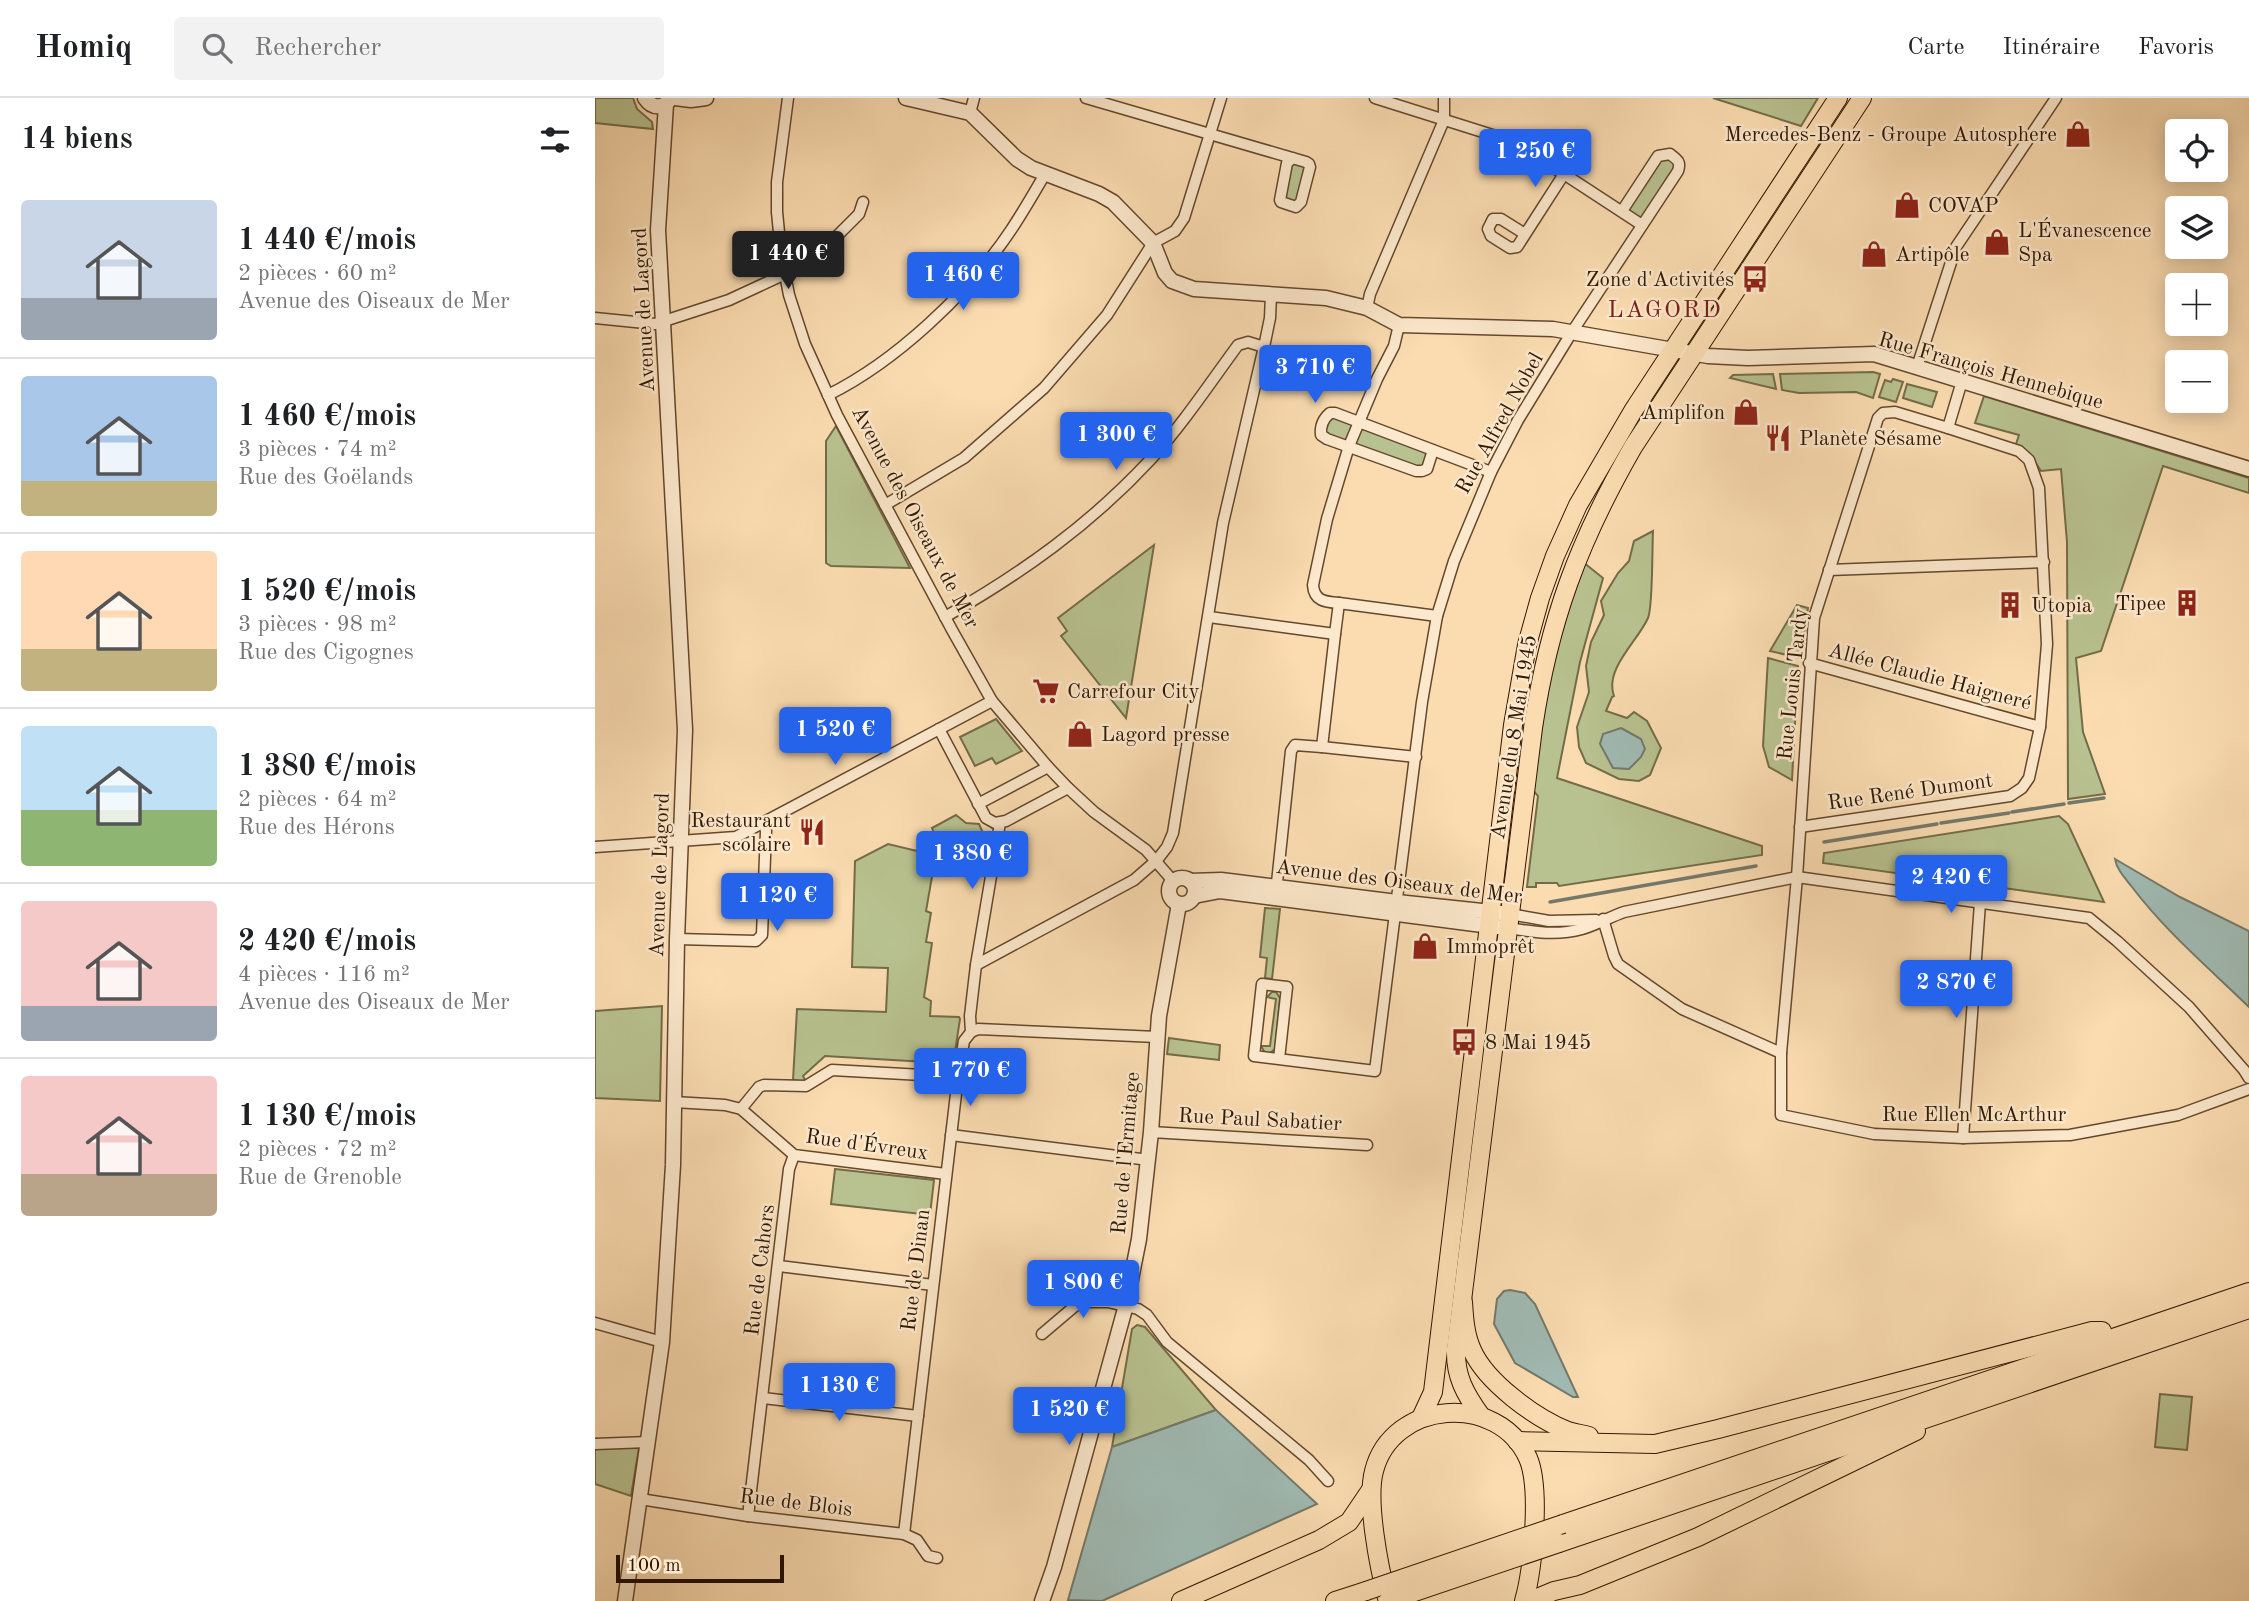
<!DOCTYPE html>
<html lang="fr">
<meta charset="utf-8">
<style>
:root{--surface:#fff;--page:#f2f2f2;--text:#202124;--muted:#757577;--line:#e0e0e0;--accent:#2563eb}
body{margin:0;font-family:"Old Standard TT",serif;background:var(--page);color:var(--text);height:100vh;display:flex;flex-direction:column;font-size:26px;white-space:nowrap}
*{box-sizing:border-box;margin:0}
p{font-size:23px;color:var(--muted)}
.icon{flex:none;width:38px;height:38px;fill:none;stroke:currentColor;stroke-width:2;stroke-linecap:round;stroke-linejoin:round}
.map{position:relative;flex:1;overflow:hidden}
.side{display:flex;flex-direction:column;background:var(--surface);width:595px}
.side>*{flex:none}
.tools{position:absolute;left:1570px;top:21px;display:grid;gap:14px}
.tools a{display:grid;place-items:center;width:63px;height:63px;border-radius:7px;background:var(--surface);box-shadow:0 4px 18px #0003;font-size:35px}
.scale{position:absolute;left:21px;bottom:18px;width:168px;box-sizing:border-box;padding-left:7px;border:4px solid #311700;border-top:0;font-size:19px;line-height:24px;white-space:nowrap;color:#311700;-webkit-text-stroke:5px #fce8cc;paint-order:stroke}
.price{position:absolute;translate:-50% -60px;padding:0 16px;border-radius:7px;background:var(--accent);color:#fff;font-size:23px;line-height:46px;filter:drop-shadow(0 2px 4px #0008)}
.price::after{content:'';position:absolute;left:50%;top:42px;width:21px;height:16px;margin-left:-10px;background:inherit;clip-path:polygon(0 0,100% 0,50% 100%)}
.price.on{background:#222;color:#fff}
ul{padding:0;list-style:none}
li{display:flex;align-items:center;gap:21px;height:175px;padding:0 21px}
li+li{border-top:2px solid var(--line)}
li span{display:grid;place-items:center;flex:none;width:196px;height:140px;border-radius:7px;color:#555}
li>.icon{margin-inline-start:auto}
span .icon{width:84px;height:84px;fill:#fffc;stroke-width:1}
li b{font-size:30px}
h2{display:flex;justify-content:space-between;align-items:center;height:84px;padding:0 21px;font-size:30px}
header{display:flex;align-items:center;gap:42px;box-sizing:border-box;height:98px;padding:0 35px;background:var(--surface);border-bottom:2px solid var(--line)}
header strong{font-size:33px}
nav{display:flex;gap:38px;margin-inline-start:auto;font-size:24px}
.search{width:490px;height:63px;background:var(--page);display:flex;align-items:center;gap:18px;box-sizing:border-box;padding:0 24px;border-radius:7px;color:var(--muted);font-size:26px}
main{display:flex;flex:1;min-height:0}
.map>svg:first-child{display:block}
</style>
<header>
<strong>Homiq</strong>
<div class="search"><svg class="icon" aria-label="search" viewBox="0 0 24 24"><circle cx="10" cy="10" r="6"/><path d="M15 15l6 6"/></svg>Rechercher</div>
<nav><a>Carte</a><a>Itinéraire</a><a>Favoris</a></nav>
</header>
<main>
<section class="side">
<h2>14 biens<svg class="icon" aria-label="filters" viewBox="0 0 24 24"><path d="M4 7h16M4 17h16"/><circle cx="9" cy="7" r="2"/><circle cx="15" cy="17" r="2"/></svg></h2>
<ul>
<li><span style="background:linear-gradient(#c9d6e8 70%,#9aa5b1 0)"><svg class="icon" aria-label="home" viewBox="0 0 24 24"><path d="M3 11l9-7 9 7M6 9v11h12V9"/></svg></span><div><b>1 440 €/mois</b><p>2 pièces · 60 m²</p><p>Avenue des Oiseaux de Mer</p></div></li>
<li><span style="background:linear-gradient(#a9c7e8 75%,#c2b280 0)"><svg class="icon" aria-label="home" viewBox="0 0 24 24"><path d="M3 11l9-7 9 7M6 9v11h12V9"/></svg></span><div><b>1 460 €/mois</b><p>3 pièces · 74 m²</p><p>Rue des Goëlands</p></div></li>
<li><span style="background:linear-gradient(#ffd9b3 70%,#c2b280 0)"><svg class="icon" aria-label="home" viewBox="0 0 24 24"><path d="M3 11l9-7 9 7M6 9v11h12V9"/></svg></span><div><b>1 520 €/mois</b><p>3 pièces · 98 m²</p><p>Rue des Cigognes</p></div></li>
<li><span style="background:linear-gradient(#bfe0f5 60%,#8fb573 0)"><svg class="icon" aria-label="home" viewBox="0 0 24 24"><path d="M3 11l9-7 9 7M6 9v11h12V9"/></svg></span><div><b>1 380 €/mois</b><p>2 pièces · 64 m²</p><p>Rue des Hérons</p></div></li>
<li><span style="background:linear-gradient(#f6c9c9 75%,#9aa5b1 0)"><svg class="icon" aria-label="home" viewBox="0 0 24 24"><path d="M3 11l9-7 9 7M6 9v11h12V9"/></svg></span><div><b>2 420 €/mois</b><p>4 pièces · 116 m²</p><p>Avenue des Oiseaux de Mer</p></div></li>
<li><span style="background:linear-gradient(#f6c9c9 70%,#b9a48a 0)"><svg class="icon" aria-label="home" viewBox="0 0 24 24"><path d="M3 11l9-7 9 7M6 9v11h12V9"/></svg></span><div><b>1 130 €/mois</b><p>2 pièces · 72 m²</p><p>Rue de Grenoble</p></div></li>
</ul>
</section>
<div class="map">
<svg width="1654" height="1503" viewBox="0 0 1654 1503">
<rect width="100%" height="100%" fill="#fbdcb1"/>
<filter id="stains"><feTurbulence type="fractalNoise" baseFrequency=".00286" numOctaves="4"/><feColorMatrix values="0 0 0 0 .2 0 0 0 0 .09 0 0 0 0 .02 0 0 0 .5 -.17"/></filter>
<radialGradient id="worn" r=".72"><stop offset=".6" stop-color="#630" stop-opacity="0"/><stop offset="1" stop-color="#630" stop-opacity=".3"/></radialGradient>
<g fill="#b8c290" stroke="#746c48" stroke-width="2">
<path d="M0,0H38L42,11L57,24L58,31L0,25Z"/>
<path d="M1118,0H1223L1206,28Z"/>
<path d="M1070,56L1085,66L1047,127L1027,113Z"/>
<path d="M711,64L705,108L685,97L692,65Z"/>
<path d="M1278,274L1285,276L1278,300L1261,294L1204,295L1187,292L1185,276Z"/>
<path d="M1178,276L1181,291L1135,280L1138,277Z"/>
<path d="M1298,281L1308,284L1301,304L1284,299L1290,282L1296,284Z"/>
<path d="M1312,286L1342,294L1337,309L1308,300Z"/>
<path d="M1389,298L1654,380V395L1568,368L1506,553L1481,560L1488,634L1510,696L1473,701L1472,444L1466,371L1446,373L1435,356L1421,346L1424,337L1380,325Z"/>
<path d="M735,315L838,352L827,373L726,337Z"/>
<path d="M241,328L315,470L236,468L231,465V343Z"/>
<path d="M1058,433C1057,450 1058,509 1053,520C1043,543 1009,571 1019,598L1017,599L1011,613L1032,620L1039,614L1052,623L1066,650L1055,677L1044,683L1024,681L991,665L984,649L982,629L994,594L991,568L996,544L1009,517L1006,503L1023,475L1034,463L1039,443Z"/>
<path d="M559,447L531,620L466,538L472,533L463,520Z"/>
<path d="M988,464L1008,480L985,564L962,680L1167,748V757L964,788L962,785H941V789H932L943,698L937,691L945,625L962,540Z"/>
<path d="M1202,507L1213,510L1205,560L1175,553Z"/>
<path d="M1173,560L1203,568L1197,682L1174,669L1168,648Z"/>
<path d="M401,621L427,653L401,666L397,660L380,668L365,639Z"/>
<path d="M361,717L371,725L384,726L392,744L361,739L356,742H352L351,746L346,749L343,767H339L331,813L336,815L331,844L337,845L329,899L336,903L335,918L364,919L365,921L358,967L348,969V965L230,958L208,978L211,984L198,982L202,911L291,914L293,870L257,869L260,763L293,746L322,753L331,751L339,735L337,730Z"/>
<path d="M1464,718L1473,726L1509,804L1228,765L1229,755Z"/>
<path d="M670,810L685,811L677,881L670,880L672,860L665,859Z"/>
<path d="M677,894H681L685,900L680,951L674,956L670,955L666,948H675L681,901L672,899Z"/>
<path d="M67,908L65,1003L0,1000V913Z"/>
<path d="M574,940L625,947L624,962L572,956Z"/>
<path d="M240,1071L339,1082L335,1117L236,1106Z"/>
<path d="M542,1227L550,1229L621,1312L517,1349L537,1231Z"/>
<path d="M1565,1296L1597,1299L1592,1352L1560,1349Z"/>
<path d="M0,1350H44L36,1398L0,1386Z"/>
</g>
<g fill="#a0bab3" stroke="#74796b" stroke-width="2">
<path d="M1026,630L1046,641L1050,651L1046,659L1034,671L1018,670L1005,646L1008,636Z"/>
<path d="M1520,761L1585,799L1654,833V909C1613,869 1572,835 1537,789C1530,780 1522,772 1520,761Z"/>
<path d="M915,1192L930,1195L940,1206L983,1299H978L920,1265L899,1226L902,1201L909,1193Z"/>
<path d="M621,1312L722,1406L507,1503L473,1502L517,1349Z"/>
</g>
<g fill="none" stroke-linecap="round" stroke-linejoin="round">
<g stroke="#74796b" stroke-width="3.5">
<path d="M1474,705L1509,700"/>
<path d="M1417,714L1469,706"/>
<path d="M1346,725L1414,715"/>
<path d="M1229,744L1342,726"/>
<path d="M955,804L1161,768"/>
</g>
<defs>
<g id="minor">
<path d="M193,0L182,84V114L186,155L194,197L210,246L242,317L357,532L397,603L453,669L473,690L499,714L551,752L578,783"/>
<path d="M491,0L711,64L714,66L715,69L706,104L701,109L686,104L685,102L692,65L698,60"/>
<path d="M780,0L907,40L969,76L1047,127"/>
<path d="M375,15L379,0"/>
<path d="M930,136L906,121H898L893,131L896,138L915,150L922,149L969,76"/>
<path d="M772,210L775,196L849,22V0"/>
<path d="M0,220L60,226L134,202L190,176L239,141L264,116L268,104"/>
<path d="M1322,269L1361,149L1461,0"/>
<path d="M233,297C300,264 374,195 416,132C428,114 439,95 450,76"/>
<path d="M838,352L832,371L827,373H821L732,341L726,337C725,328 728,321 735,315H740L896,374"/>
<path d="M290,407L369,360L449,290L512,217L558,145L580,133L589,120L626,0"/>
<path d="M1234,472L1449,464"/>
<path d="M744,505C730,504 719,503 718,487L732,421L754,348L782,281L799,248L804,227"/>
<path d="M350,519C427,475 495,427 556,361C588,326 615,285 643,247L653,244L669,249"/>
<path d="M614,519L740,536L744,505L842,518"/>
<path d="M1214,565L1445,629"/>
<path d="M344,631L391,720L400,725L411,723L473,690"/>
<path d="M727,649L821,659"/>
<path d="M383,706L453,669"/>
<path d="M1205,729L1415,698L1427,690L1434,680L1445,629L1452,546L1444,390L1434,362L1424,353L1353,330"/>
<path d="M0,749L141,739L397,603"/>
<path d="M681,794L696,653L700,647L727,649L740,536"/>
<path d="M915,816L954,823L1001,822"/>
<path d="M1008,821L1019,858L1023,866L1087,911L1186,955V1017L1279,1036L1368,1040L1475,1037L1583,1017L1654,991"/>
<path d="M913,830C938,834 962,838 987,831C1001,827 1015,819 1029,814L1202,779L1494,820L1522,843L1594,909L1649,972L1654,980"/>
<path d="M82,841L161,843L167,837L171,733L169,725"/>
<path d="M381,867L539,782L562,762L572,749L578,735L628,425L669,249L675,220L676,197"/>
<path d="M376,934L383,931L562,939"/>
<path d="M1186,955L1202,779L1219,520L1283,320L1288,315L1300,314L1353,330L1367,283"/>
<path d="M684,961L692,889L667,886L659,958L780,973L827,604L842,518L859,463L896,374L923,322L977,234L1083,73C1086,64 1083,62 1075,56L1063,58L1027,113"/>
<path d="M79,1004L130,1007L146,1011L199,1057L351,1076"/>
<path d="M146,1011L164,989L169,987L211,988L237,972L363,979"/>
<path d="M556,1034L772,1047"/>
<path d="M356,1037L554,1062"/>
<path d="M1368,1040L1385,805"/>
<path d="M184,1168L338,1187"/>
<path d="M0,1225L67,1244"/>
<path d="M447,1236L480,1208L490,1204H513L543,1211L552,1217L572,1244L714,1362L733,1383"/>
<path d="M168,1300L323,1318"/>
<path d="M0,1346L53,1344"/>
<path d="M45,1401L153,1418L309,1436L322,1442L333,1458L342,1460"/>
<path d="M153,1418L194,1071L199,1057"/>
<path d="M309,1436L363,979L369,943L376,934L375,918L381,867L405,725"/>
</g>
<g id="tertiary">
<path d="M50,0C57,11 69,11 76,0"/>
<path d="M80,0L96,2L111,0"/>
<path d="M311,0L375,15L422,61L436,70L504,96L518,104L558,145L570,175L577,183L599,191L731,200L772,210L804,227L958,231L1113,258L1153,260L1279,256L1654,371"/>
<circle cx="587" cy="793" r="13"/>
<path d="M595,783L626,782L802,804L915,816"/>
<path d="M599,798L625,793L903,829"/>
<path d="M30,1503L67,1244L78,1067L82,841L90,632L63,132L71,6"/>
<path d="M447,1503L459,1469L531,1207L544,1141L556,1034L564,918L584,806"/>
</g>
<g id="primary">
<path d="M886,1318C870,1296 860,1278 861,1251L938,630C954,522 984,443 1038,349L1267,0"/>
<path d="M826,1320L838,1294L918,627L932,547L945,500L960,458L983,407L1038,313L1243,0"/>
<path d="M792,1500C784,1469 771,1403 779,1373C797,1302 903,1294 933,1360C946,1390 938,1471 929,1503"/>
</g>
<g id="trunk">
<path d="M868,1204C869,1220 870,1237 877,1252C891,1284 940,1320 973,1333C979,1335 987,1336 994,1338"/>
<path d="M922,1343L1060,1346L1123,1331L1497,1233H1507"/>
<path d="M968,1426L1654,1194"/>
<path d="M964,1445L1654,1211"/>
<path d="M586,1503L724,1442L754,1424L775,1393"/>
<path d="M740,1503L771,1493"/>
<path d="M935,1503L959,1493L985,1487L1103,1439L1321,1333"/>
</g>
</defs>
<use href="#minor" stroke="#64482c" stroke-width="13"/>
<use href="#tertiary" stroke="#64482c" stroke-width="17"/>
<use href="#primary" stroke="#311700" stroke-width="20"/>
<use href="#trunk" stroke="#311700" stroke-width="20"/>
<use href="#minor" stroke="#fce8cc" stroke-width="10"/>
<use href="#tertiary" stroke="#fce8cc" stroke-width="14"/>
<use href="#primary" stroke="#fbdcb1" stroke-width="18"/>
<use href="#trunk" stroke="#fbdcb1" stroke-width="18"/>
<defs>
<g id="trunk-bridge">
<path d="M771,1493L968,1426"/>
<path d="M793,1503L964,1445"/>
</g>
</defs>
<use href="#trunk-bridge" stroke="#311700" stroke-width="20" stroke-linecap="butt"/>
<use href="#trunk-bridge" stroke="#fbdcb1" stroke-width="18"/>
</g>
<defs>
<symbol id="shop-bare" viewBox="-9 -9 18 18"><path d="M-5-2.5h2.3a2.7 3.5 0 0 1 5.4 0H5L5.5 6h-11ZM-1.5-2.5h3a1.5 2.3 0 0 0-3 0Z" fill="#8f2418" stroke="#fce8cc" stroke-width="2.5" paint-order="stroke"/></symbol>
<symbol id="bus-bare" viewBox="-9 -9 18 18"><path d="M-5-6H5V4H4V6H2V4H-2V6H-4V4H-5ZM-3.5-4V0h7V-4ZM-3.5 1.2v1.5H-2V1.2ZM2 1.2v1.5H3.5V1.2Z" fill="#8f2418" stroke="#fce8cc" stroke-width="2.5" paint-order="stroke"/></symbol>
<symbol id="restaurant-bare" viewBox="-9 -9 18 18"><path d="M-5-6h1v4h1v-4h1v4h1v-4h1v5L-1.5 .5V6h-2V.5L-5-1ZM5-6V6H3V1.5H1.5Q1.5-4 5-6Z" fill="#8f2418" stroke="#fce8cc" stroke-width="2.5" paint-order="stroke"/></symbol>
<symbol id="building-bare" viewBox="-9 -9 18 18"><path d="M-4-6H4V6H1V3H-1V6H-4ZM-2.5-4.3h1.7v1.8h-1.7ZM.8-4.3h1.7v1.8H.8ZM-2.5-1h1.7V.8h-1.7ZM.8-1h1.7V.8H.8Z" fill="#8f2418" stroke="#fce8cc" stroke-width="2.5" paint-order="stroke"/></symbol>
<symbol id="supermarket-bare" viewBox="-9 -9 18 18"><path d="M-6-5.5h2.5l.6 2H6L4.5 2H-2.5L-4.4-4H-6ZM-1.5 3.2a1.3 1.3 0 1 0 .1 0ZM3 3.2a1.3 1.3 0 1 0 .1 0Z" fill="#8f2418" stroke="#fce8cc" stroke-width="2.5" paint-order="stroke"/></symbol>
</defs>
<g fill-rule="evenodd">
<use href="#shop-bare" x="1464" y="17" width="38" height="38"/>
<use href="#shop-bare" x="1293" y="88" width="38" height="38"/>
<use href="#shop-bare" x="1383" y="125" width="38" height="38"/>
<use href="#shop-bare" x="1260" y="137" width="38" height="38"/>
<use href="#bus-bare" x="1141" y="162" width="38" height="38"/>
<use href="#shop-bare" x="1132" y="295" width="38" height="38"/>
<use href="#restaurant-bare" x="1164" y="321" width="38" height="38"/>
<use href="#building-bare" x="1573" y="486" width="38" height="38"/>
<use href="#building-bare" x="1396" y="488" width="38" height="38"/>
<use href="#supermarket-bare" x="432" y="574" width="38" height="38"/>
<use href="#shop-bare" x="466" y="617" width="38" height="38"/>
<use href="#restaurant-bare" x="198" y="715" width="38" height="38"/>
<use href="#shop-bare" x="811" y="829" width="38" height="38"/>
<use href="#bus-bare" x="850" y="925" width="38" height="38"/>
</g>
<g text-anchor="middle" stroke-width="5" stroke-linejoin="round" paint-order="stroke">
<g font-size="21" fill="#311700" stroke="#fce8cc" text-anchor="start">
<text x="1462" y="43" text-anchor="end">Mercedes-Benz - Groupe Autosphere</text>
<text x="1333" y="114">COVAP</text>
<text x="1423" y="139">L'Évanescence<tspan x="1423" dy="24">Spa</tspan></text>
<text x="1300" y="163">Artipôle</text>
<text x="1139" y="188" text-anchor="end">Zone d'Activités</text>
<text x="1130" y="321" text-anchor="end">Amplifon</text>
<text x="1204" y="347">Planète Sésame</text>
<text x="1571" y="512" text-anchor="end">Tipee</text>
<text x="1436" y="514">Utopia</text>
<text x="472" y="600">Carrefour City</text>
<text x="506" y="643">Lagord presse</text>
<text x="196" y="729" text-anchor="end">Restaurant<tspan x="196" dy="24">scolaire</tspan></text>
<text x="851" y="855">Immoprêt</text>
<text x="890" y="951">8 Mai 1945</text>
</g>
<g font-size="21" fill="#311700" stroke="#fce8cc">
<text transform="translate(48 212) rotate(-93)" y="7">Avenue de Lagord</text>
<text transform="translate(1396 272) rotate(16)" y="7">Rue François Hennebique</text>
<text transform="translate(904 325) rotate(-61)" y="7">Rue Alfred Nobel</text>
<text transform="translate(321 419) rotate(62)" y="7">Avenue des Oiseaux de Mer</text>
<text transform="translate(1335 578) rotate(15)" y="7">Allée Claudie Haigneré</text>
<text transform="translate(1197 586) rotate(-84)" y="7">Rue Louis Tardy</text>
<text transform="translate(918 639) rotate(-81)" y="7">Avenue du 8 Mai 1945</text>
<text transform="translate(1315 693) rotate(-8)" y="7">Rue René Dumont</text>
<text transform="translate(64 777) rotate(-88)" y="7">Avenue de Lagord</text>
<text transform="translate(804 783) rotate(7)" y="7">Avenue des Oiseaux de Mer</text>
<text x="1379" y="1023">Rue Ellen McArthur</text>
<text transform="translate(665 1021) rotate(3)" y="7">Rue Paul Sabatier</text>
<text transform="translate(272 1046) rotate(8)" y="7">Rue d'Évreux</text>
<text transform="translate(530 1055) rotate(-85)" y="7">Rue de l'Ermitage</text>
<text transform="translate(164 1172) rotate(-83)" y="7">Rue de Cahors</text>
<text transform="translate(320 1172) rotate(-83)" y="7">Rue de Dinan</text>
<text transform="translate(201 1404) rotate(7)" y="7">Rue de Blois</text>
</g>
<g font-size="24" letter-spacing="2" fill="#7a1f14" stroke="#fce8cc">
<text x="1070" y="219">LAGORD</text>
</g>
</g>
<rect width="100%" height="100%" filter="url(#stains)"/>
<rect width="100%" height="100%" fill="url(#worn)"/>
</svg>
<div class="tools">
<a><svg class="icon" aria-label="locate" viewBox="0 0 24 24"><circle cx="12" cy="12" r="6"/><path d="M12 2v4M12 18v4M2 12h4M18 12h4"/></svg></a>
<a><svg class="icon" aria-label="layers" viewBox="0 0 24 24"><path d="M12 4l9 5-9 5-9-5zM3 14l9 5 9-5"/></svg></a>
<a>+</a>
<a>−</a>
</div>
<div class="scale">100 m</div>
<b class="price" style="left:940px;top:91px">1 250 €</b>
<b class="price on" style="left:193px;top:193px">1 440 €</b>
<b class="price" style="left:368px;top:214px">1 460 €</b>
<b class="price" style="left:720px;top:307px">3 710 €</b>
<b class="price" style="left:521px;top:374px">1 300 €</b>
<b class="price" style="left:240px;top:669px">1 520 €</b>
<b class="price" style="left:377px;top:793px">1 380 €</b>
<b class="price" style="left:1356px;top:817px">2 420 €</b>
<b class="price" style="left:182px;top:835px">1 120 €</b>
<b class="price" style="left:1361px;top:922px">2 870 €</b>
<b class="price" style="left:375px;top:1010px">1 770 €</b>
<b class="price" style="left:488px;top:1222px">1 800 €</b>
<b class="price" style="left:244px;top:1325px">1 130 €</b>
<b class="price" style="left:474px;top:1349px">1 520 €</b>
</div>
</main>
